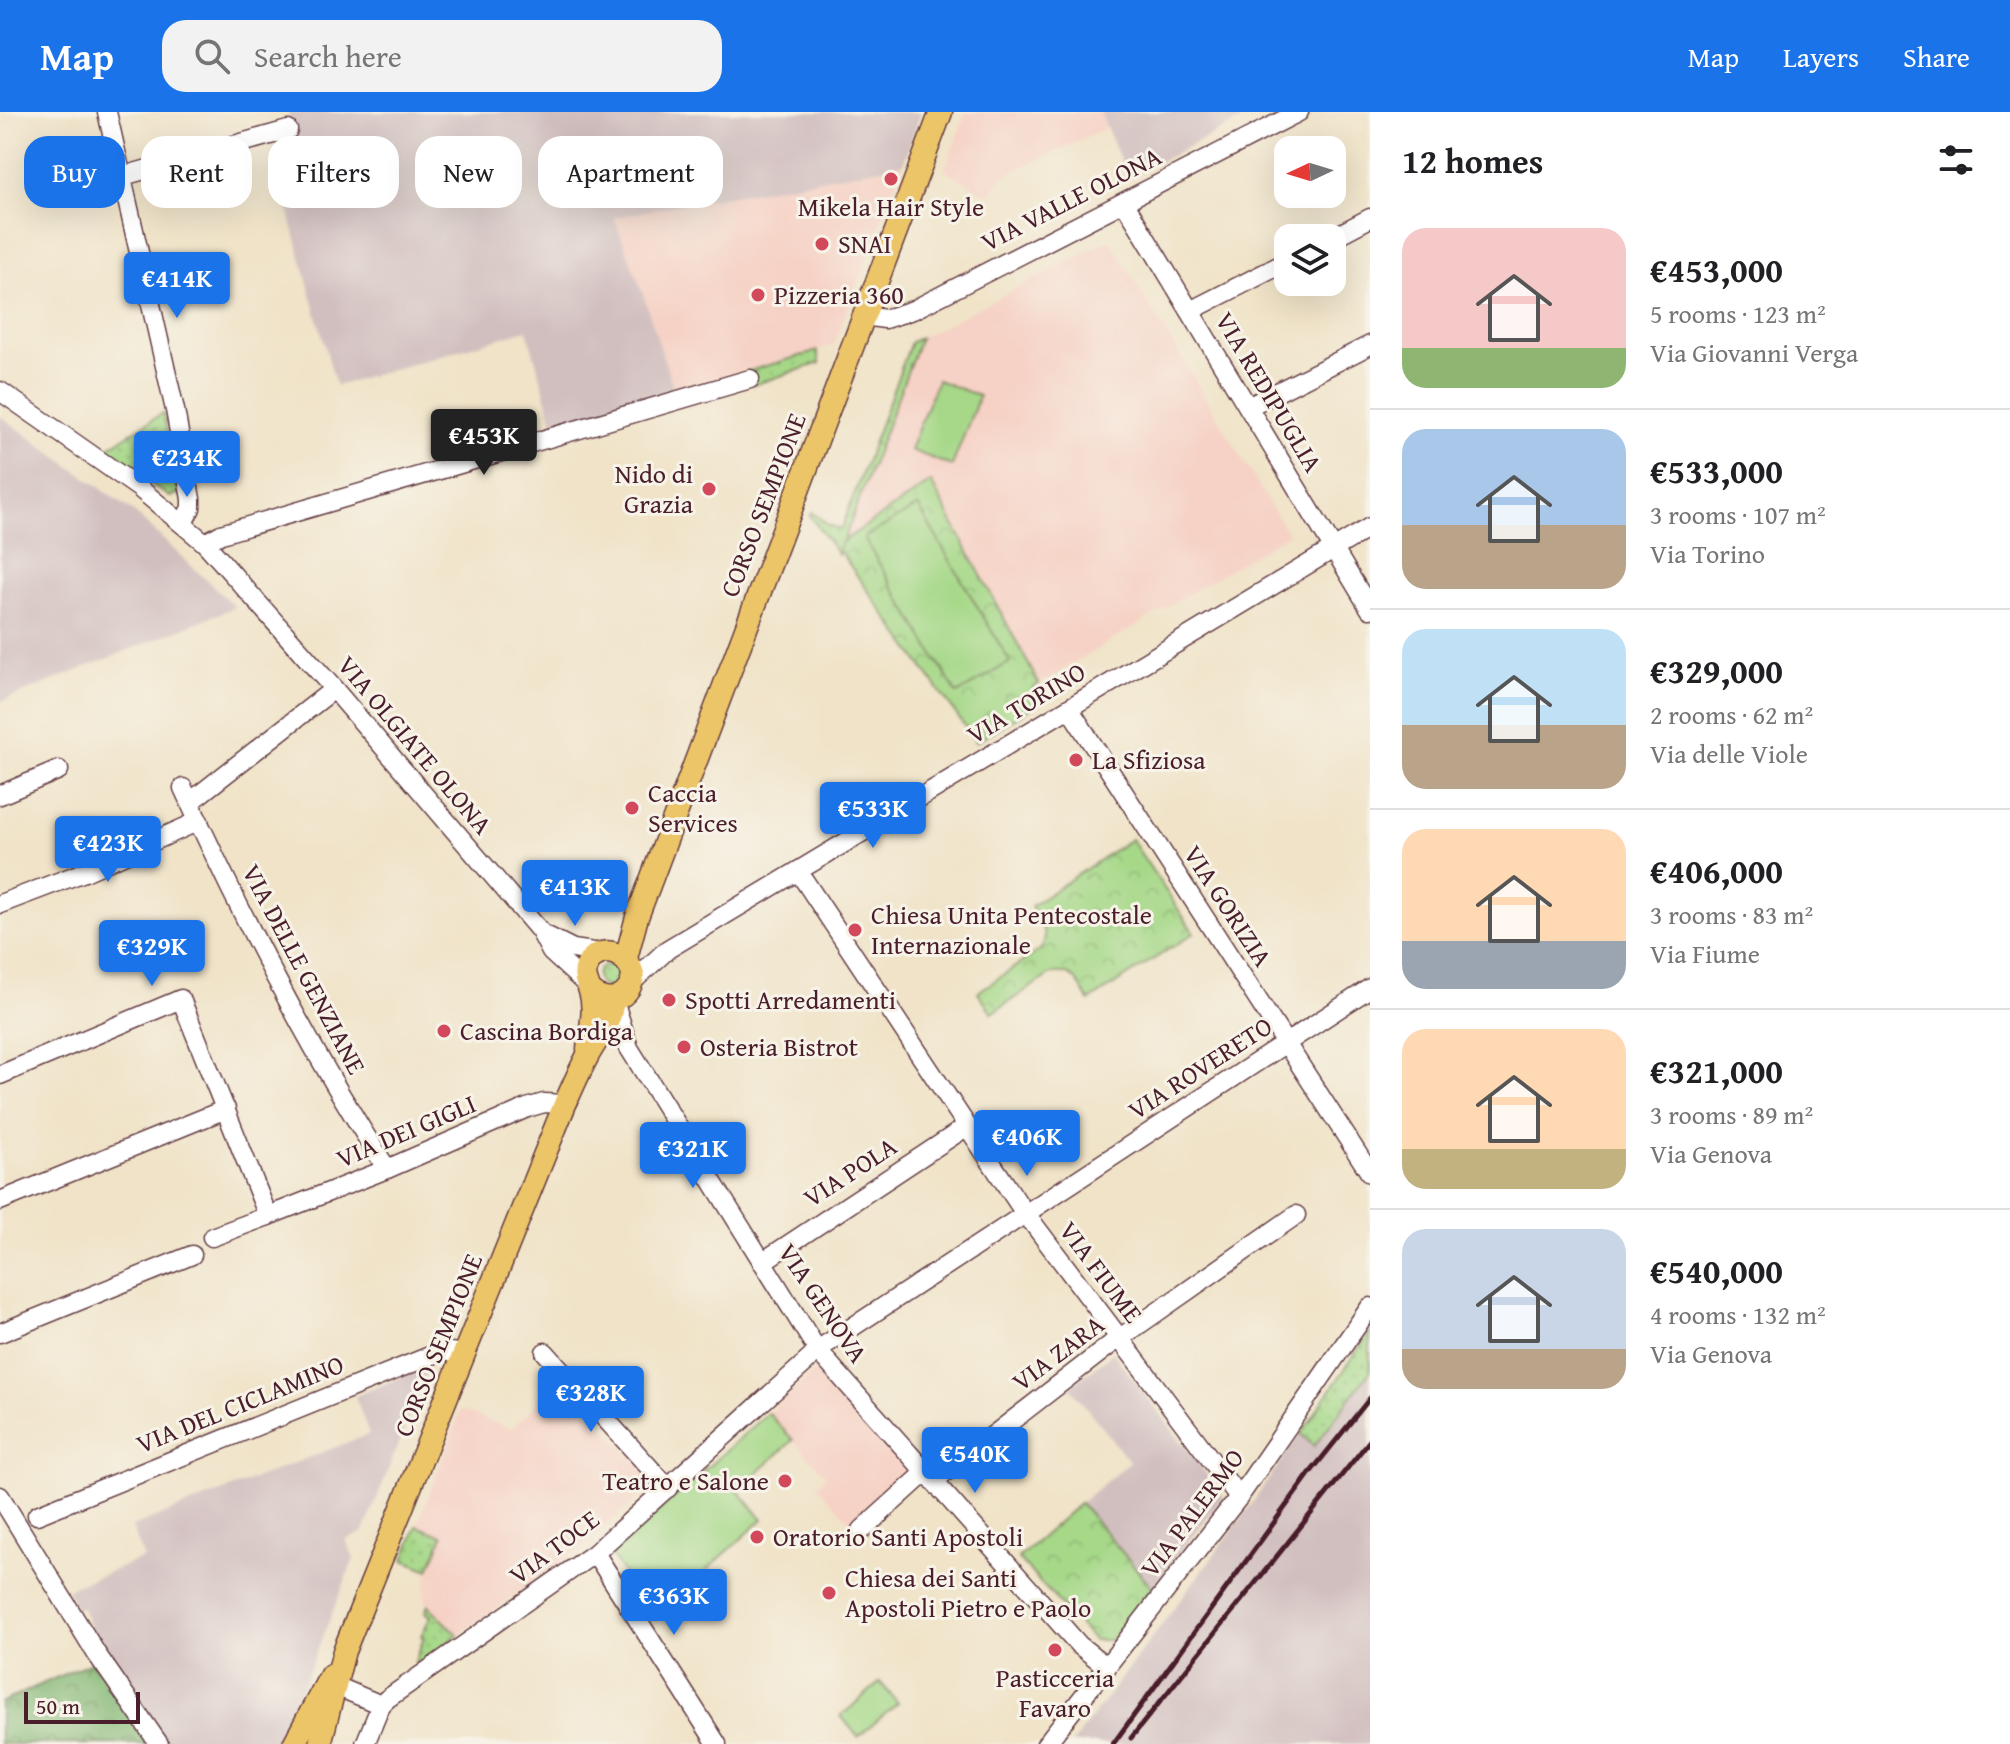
<!DOCTYPE html>
<meta charset="utf-8">
<style>
:root{--surface:#fff;--page:#f2f2f2;--text:#202124;--muted:#757577;--line:#e0e0e0;--accent:#1a73e8}
body{margin:0;font-family:"Gentium Book Plus",serif;background:var(--page);color:var(--text);height:100vh;display:flex;flex-direction:column;font-size:30px;white-space:nowrap}
*{box-sizing:border-box;margin:0}
p{font-size:26px;color:var(--muted)}
.icon{flex:none;width:44px;height:44px;fill:none;stroke:currentColor;stroke-width:2;stroke-linecap:round;stroke-linejoin:round}
.map{position:relative;flex:1;overflow:hidden}
.sheet{display:flex;flex-direction:column;background:var(--surface);width:640px}
.sheet>*{flex:none}
.guide{position:absolute;left:24px;top:24px;width:760px;height:72px;display:flex;gap:16px}
.needle{width:52px;rotate:266deg}
.tools{position:absolute;left:1274px;top:24px;display:grid;gap:16px}
.tools a{display:grid;place-items:center;width:72px;height:72px;border-radius:16px;background:var(--surface);box-shadow:0 8px 32px #0002;font-size:40px}
.scale{position:absolute;left:24px;bottom:20px;width:116px;box-sizing:border-box;padding-left:8px;border:4px solid #4a1f2b;border-top:0;font-size:22px;line-height:28px;white-space:nowrap;color:#4a1f2b;-webkit-text-stroke:6px #f7f3e8;paint-order:stroke}
.price{position:absolute;translate:-50% -68px;padding:0 18px;border-radius:8px;background:var(--accent);color:#fff;font-size:26px;line-height:52px;filter:drop-shadow(0 2px 4px #0008)}
.price::after{content:'';position:absolute;left:50%;top:48px;width:24px;height:18px;margin-left:-12px;background:inherit;clip-path:polygon(0 0,100% 0,50% 100%)}
.price.selected{background:#222;color:#fff}
ul{padding:0;list-style:none}
li{display:flex;align-items:center;gap:24px;height:200px;padding:0 32px}
li+li{border-top:2px solid var(--line)}
li span{display:grid;place-items:center;flex:none;width:224px;height:160px;border-radius:24px;color:#555}
li>.icon{margin-inline-start:auto}
span .icon{width:96px;height:96px;fill:#fffc;stroke-width:1}
li b{font-size:34px}
h2{display:flex;justify-content:space-between;align-items:center;height:96px;padding:0 32px;font-size:34px}
.tag{padding:0 28px;border-radius:24px;background:var(--surface);box-shadow:0 8px 32px #0002;font-size:28px;line-height:72px}
.tag.selected{background:var(--accent);color:#fff}
header{display:flex;align-items:center;gap:48px;box-sizing:border-box;height:112px;padding:0 40px;background:var(--accent);color:#fff}
header strong{font-size:38px}
nav{display:flex;gap:44px;margin-inline-start:auto;font-size:28px}
.search{width:560px;height:72px;background:var(--page);display:flex;align-items:center;gap:20px;box-sizing:border-box;padding:0 28px;border-radius:24px;color:var(--muted);font-size:30px}
main{display:flex;flex:1;min-height:0}
.map>svg:first-child{display:block}
</style>
<header>
<strong>Map</strong>
<div class="search"><svg class="icon" aria-label="search" viewBox="0 0 24 24"><circle cx="10" cy="10" r="6"/><path d="M15 15l6 6"/></svg>Search here</div>
<nav><a>Map</a><a>Layers</a><a>Share</a></nav>
</header>
<main>
<div class="map">
<svg width="1370" height="1632" viewBox="0 0 1370 1632">
<defs>
<pattern id="grass-dots" width="8" height="8" patternUnits="userSpaceOnUse" patternTransform="scale(2)"><rect width="8" height="8" fill="#a6d888"/><path d="M2 2h.1M6 6h.1" fill="none" stroke="#90b976" stroke-width="1.8" stroke-linecap="round"/></pattern>
<pattern id="forest-crowns" width="20" height="18" patternUnits="userSpaceOnUse" patternTransform="scale(2)"><rect width="20" height="18" fill="#84b874"/><path d="M2 6a3 3 0 1 1 6 0M12 15a3 3 0 1 1 6 0" fill="none" stroke="#6e955f"/></pattern>
<pattern id="park-crowns" width="20" height="18" patternUnits="userSpaceOnUse" patternTransform="scale(2)"><rect width="20" height="18" fill="#a6d888"/><path d="M2 6a3 3 0 1 1 6 0M12 15a3 3 0 1 1 6 0" fill="none" stroke="#90b976"/></pattern>
</defs>
<rect width="100%" height="100%" fill="#f7f3e8"/>
<filter id="ink" filterUnits="userSpaceOnUse"><feTurbulence type="fractalNoise" baseFrequency=".0125" numOctaves="2"/><feDisplacementMap in="SourceGraphic" scale="16" xChannelSelector="R" yChannelSelector="G"/><feConvolveMatrix kernelMatrix="1 2 1 2 8 2 1 2 1" color-interpolation-filters="sRGB"/></filter>
<filter id="wash" filterUnits="userSpaceOnUse"><feTurbulence type="fractalNoise" baseFrequency=".006" numOctaves="4" result="noise"/><feDisplacementMap in="SourceGraphic" scale="32" xChannelSelector="R" yChannelSelector="G"/><feGaussianBlur stdDeviation="1.8" result="paint"/><feColorMatrix in="noise" values="0 0 0 0 0 0 0 0 0 0 0 0 0 0 0 0 0 1.4 0 .05"/><feComposite in="paint" operator="in"/></filter>
<g filter="url(#wash)">
<rect width="100%" height="100%" fill="#f0e3c8"/>
<g fill="#f6d1c5">
<path d="M966,0H1100L1106,16L1003,64L988,83L945,58Z"/>
<path d="M903,52L834,233L674,278L643,182L613,105Z"/>
<path d="M1110,128L1288,422L1039,572L1027,552L839,438L920,226Z"/>
<path d="M816,1258L911,1362L855,1415L817,1374L826,1364L768,1301Z"/>
<path d="M562,1269L650,1365L649,1375L587,1432L458,1523L425,1489L426,1467L443,1425L417,1414L461,1298L511,1317Z"/>
</g>
<g fill="#d1bfbf">
<path d="M288,0H578L580,5L599,0H921L903,52L614,105L643,182L674,278L554,313L527,218L336,274L284,83L308,75Z"/>
<path d="M1100,0H1256L1128,66Z"/>
<path d="M0,304L135,401L235,495L0,590Z"/>
<path d="M1370,1220V1632H1072L1246,1400Z"/>
<path d="M1113,1241L1224,1385L1152,1475L1080,1391L1130,1350L1070,1275Z"/>
<path d="M424,1256L427,1258L364,1420L346,1428L354,1447L279,1632H166L105,1544L98,1527L94,1528L82,1495L75,1497L67,1477L144,1446L132,1415L369,1322L355,1284Z"/>
</g>
<g fill="url(#grass-dots)" stroke="#787c5a" stroke-width="2">
<path d="M920,226L838,443L810,404L812,400L828,413L841,418L911,230Z"/>
<path d="M817,239L820,251L753,273L749,259Z"/>
<path d="M163,301L180,381L170,385L104,338Z"/>
<circle cx="608" cy="864" r="11"/>
<path d="M1370,1220V1260L1314,1334L1301,1322Z"/>
<path d="M417,1414L443,1424L429,1458L404,1448Z"/>
<path d="M428,1493L458,1523L418,1552L415,1550L424,1525L421,1524L431,1504L425,1501Z"/>
</g>
<path fill="url(#forest-crowns)" stroke="#676c50" stroke-width="2" d="M93,1549L152,1632H0V1591Z"/>
<g fill="url(#park-crowns)" stroke="#787c5a" stroke-width="2">
<path d="M931,370L1039,572L1033,576L1041,590L976,630L839,438L842,430Z"/>
<path d="M1131,727L1194,821L1089,889C1079,872 1073,856 1051,862L992,901L978,880L1040,838C1052,822 1039,810 1031,794Z"/>
<path d="M1080,1391L1152,1475L1112,1528H1093L1018,1446Z"/>
</g>
<g fill="#a6d888" stroke="#787c5a" stroke-width="2">
<path d="M937,268L979,284L952,354L910,338Z"/>
<path d="M918,394L1010,550L957,582L864,426Z"/>
<path d="M768,1301L793,1328L738,1379L763,1407L653,1507L611,1442Z"/>
<path d="M880,1570L898,1591L858,1625L841,1604Z"/>
</g>
</g>
<g filter="url(#ink)">
<g fill="none" stroke-linecap="round" stroke-linejoin="round">
<defs>
<g id="minor">
<path d="M107,0L175,298L191,387V396L183,411"/>
<path d="M123,64L288,18"/>
<path d="M1124,90L1370,497"/>
<path d="M1332,126L1370,106"/>
<path d="M1190,199L1288,149"/>
<path d="M864,204L885,207L913,198L1299,0"/>
<path d="M0,279L139,376L205,431L334,577L540,819L551,840L587,873"/>
<path d="M1248,295L1370,233"/>
<path d="M205,431L221,422L750,267"/>
<path d="M1069,596L1370,1061"/>
<path d="M183,676C243,808 308,936 387,1057"/>
<path d="M0,683L59,658"/>
<path d="M190,690L334,577"/>
<path d="M798,759L1020,1094L1239,1385"/>
<path d="M0,792L87,759L199,709"/>
<path d="M543,822L573,837L600,841"/>
<path d="M632,870L668,837L1370,415"/>
<path d="M614,888L629,936L818,1239L1079,1533L1107,1555"/>
<path d="M0,963L181,887L268,1104L387,1057L527,996L544,991L565,992"/>
<path d="M0,1089L226,997"/>
<path d="M212,1125L268,1104"/>
<path d="M762,1150L966,1015"/>
<path d="M0,1221L192,1143"/>
<path d="M545,1240L668,1376"/>
<path d="M934,1369L1110,1233L1296,1103"/>
<path d="M0,1384L96,1541L159,1632"/>
<path d="M37,1403L442,1239L464,1242"/>
<path d="M862,1418L926,1360"/>
<path d="M595,1441L717,1632"/>
<path d="M336,1574L381,1593"/>
<path d="M365,1632L381,1593L387,1587L595,1441L825,1233L1370,876"/>
<path d="M1046,1632L1239,1385L1370,1195"/>
</g>
<g id="major">
<path d="M626,846L637,805L941,0"/>
<path d="M588,937C590,919 596,897 590,879C587,870 583,864 587,854C598,830 629,840 633,863C631,887 606,896 590,878"/>
<path d="M294,1632L331,1563"/>
<path d="M320,1632L344,1539L565,992C572,976 579,960 587,945C596,927 613,910 612,888"/>
</g>
</defs>
<use href="#minor" stroke="#633c43" stroke-width="21"/>
<use href="#major" stroke="#633c43" stroke-width="25"/>
<use href="#minor" stroke="#fff" stroke-width="18"/>
<use href="#major" stroke="#edc569" stroke-width="22"/>
<g stroke="#4a1f2b" stroke-width="5">
<path d="M1131,1626L1370,1328"/>
<path d="M1113,1632L1310,1361L1370,1286"/>
</g>
</g>
</g>
<g fill="#d1495b" stroke="#f7f3e8" stroke-width="3">
<circle cx="891" cy="67" r="8"/>
<circle cx="822" cy="132" r="8"/>
<circle cx="758" cy="183" r="8"/>
<circle cx="709" cy="377" r="8"/>
<circle cx="1076" cy="648" r="8"/>
<circle cx="632" cy="696" r="8"/>
<circle cx="855" cy="818" r="8"/>
<circle cx="669" cy="888" r="8"/>
<circle cx="444" cy="919" r="8"/>
<circle cx="684" cy="935" r="8"/>
<circle cx="785" cy="1369" r="8"/>
<circle cx="757" cy="1425" r="8"/>
<circle cx="829" cy="1481" r="8"/>
<circle cx="1055" cy="1538" r="8"/>
</g>
<g text-anchor="middle" stroke-width="6" stroke-linejoin="round" paint-order="stroke">
<g font-size="26" fill="#4a1f2b" stroke="#f7f3e8">
<text transform="translate(1071 87) rotate(-27)" y="9">VIA VALLE OLONA</text>
<text transform="translate(1269 280) rotate(59)" y="9">VIA REDIPUGLIA</text>
<text transform="translate(763 393) rotate(-69)" y="9">CORSO SEMPIONE</text>
<text transform="translate(1026 591) rotate(-31)" y="9">VIA TORINO</text>
<text transform="translate(415 633) rotate(50)" y="9">VIA OLGIATE OLONA</text>
<text transform="translate(1228 794) rotate(57)" y="9">VIA GORIZIA</text>
<text transform="translate(304 857) rotate(62)" y="9">VIA DELLE GENZIANE</text>
<text transform="translate(1200 956) rotate(-33)" y="9">VIA ROVERETO</text>
<text transform="translate(406 1019) rotate(-23)" y="9">VIA DEI GIGLI</text>
<text transform="translate(850 1060) rotate(-33)" y="9">VIA POLA</text>
<text transform="translate(1101 1160) rotate(53)" y="9">VIA FIUME</text>
<text transform="translate(823 1191) rotate(56)" y="9">VIA GENOVA</text>
<text transform="translate(438 1233) rotate(-68)" y="9">CORSO SEMPIONE</text>
<text transform="translate(1058 1241) rotate(-37)" y="9">VIA ZARA</text>
<text transform="translate(240 1292) rotate(-22)" y="9">VIA DEL CICLAMINO</text>
<text transform="translate(1192 1401) rotate(-53)" y="9">VIA PALERMO</text>
<text transform="translate(554 1435) rotate(-37)" y="9">VIA TOCE</text>
</g>
<g font-size="26" fill="#4a1f2b" stroke="#f7f3e8" text-anchor="start">
<text x="891" y="104" text-anchor="middle">Mikela Hair Style</text>
<text x="838" y="141">SNAI</text>
<text x="774" y="192">Pizzeria 360</text>
<text x="693" y="371" text-anchor="end">Nido di<tspan x="693" dy="30">Grazia</tspan></text>
<text x="1092" y="657">La Sfiziosa</text>
<text x="648" y="690">Caccia<tspan x="648" dy="30">Services</tspan></text>
<text x="871" y="812">Chiesa Unita Pentecostale<tspan x="871" dy="30">Internazionale</tspan></text>
<text x="685" y="897">Spotti Arredamenti</text>
<text x="460" y="928">Cascina Bordiga</text>
<text x="700" y="944">Osteria Bistrot</text>
<text x="769" y="1378" text-anchor="end">Teatro e Salone</text>
<text x="773" y="1434">Oratorio Santi Apostoli</text>
<text x="845" y="1475">Chiesa dei Santi<tspan x="845" dy="30">Apostoli Pietro e Paolo</tspan></text>
<text x="1055" y="1575" text-anchor="middle">Pasticceria<tspan x="1055" dy="30">Favaro</tspan></text>
</g>
</g>
</svg>
<div class="tools">
<a><svg class="needle" viewBox="-14 -14 28 28"><path d="M0-13l5 13h-10z" fill="#e53935"/><path d="M0 13l5-13h-10z" fill="#757577"/></svg></a>
<a><svg class="icon" aria-label="layers" viewBox="0 0 24 24"><path d="M12 4l9 5-9 5-9-5zM3 14l9 5 9-5"/></svg></a>
</div>
<div class="scale">50 m</div>
<b class="price" style="left:177px;top:208px">€414K</b>
<b class="price selected" style="left:484px;top:365px">€453K</b>
<b class="price" style="left:187px;top:387px">€234K</b>
<b class="price" style="left:873px;top:738px">€533K</b>
<b class="price" style="left:108px;top:772px">€423K</b>
<b class="price" style="left:575px;top:816px">€413K</b>
<b class="price" style="left:152px;top:876px">€329K</b>
<b class="price" style="left:1027px;top:1066px">€406K</b>
<b class="price" style="left:693px;top:1078px">€321K</b>
<b class="price" style="left:591px;top:1322px">€328K</b>
<b class="price" style="left:975px;top:1383px">€540K</b>
<b class="price" style="left:674px;top:1525px">€363K</b>
<div class="guide">
<a class="tag selected">Buy</a>
<a class="tag">Rent</a>
<a class="tag">Filters</a>
<a class="tag">New</a>
<a class="tag">Apartment</a>
</div>
</div>
<section class="sheet">
<h2>12 homes<svg class="icon" aria-label="filters" viewBox="0 0 24 24"><path d="M4 7h16M4 17h16"/><circle cx="9" cy="7" r="2"/><circle cx="15" cy="17" r="2"/></svg></h2>
<ul>
<li><span style="background:linear-gradient(#f6c9c9 75%,#8fb573 0)"><svg class="icon" aria-label="home" viewBox="0 0 24 24"><path d="M3 11l9-7 9 7M6 9v11h12V9"/></svg></span><div><b>€453,000</b><p>5 rooms · 123 m²</p><p>Via Giovanni Verga</p></div></li>
<li><span style="background:linear-gradient(#a9c7e8 60%,#b9a48a 0)"><svg class="icon" aria-label="home" viewBox="0 0 24 24"><path d="M3 11l9-7 9 7M6 9v11h12V9"/></svg></span><div><b>€533,000</b><p>3 rooms · 107 m²</p><p>Via Torino</p></div></li>
<li><span style="background:linear-gradient(#bfe0f5 60%,#b9a48a 0)"><svg class="icon" aria-label="home" viewBox="0 0 24 24"><path d="M3 11l9-7 9 7M6 9v11h12V9"/></svg></span><div><b>€329,000</b><p>2 rooms · 62 m²</p><p>Via delle Viole</p></div></li>
<li><span style="background:linear-gradient(#ffd9b3 70%,#9aa5b1 0)"><svg class="icon" aria-label="home" viewBox="0 0 24 24"><path d="M3 11l9-7 9 7M6 9v11h12V9"/></svg></span><div><b>€406,000</b><p>3 rooms · 83 m²</p><p>Via Fiume</p></div></li>
<li><span style="background:linear-gradient(#ffd9b3 75%,#c2b280 0)"><svg class="icon" aria-label="home" viewBox="0 0 24 24"><path d="M3 11l9-7 9 7M6 9v11h12V9"/></svg></span><div><b>€321,000</b><p>3 rooms · 89 m²</p><p>Via Genova</p></div></li>
<li><span style="background:linear-gradient(#c9d6e8 75%,#b9a48a 0)"><svg class="icon" aria-label="home" viewBox="0 0 24 24"><path d="M3 11l9-7 9 7M6 9v11h12V9"/></svg></span><div><b>€540,000</b><p>4 rooms · 132 m²</p><p>Via Genova</p></div></li>
</ul>
</section>
</main>
